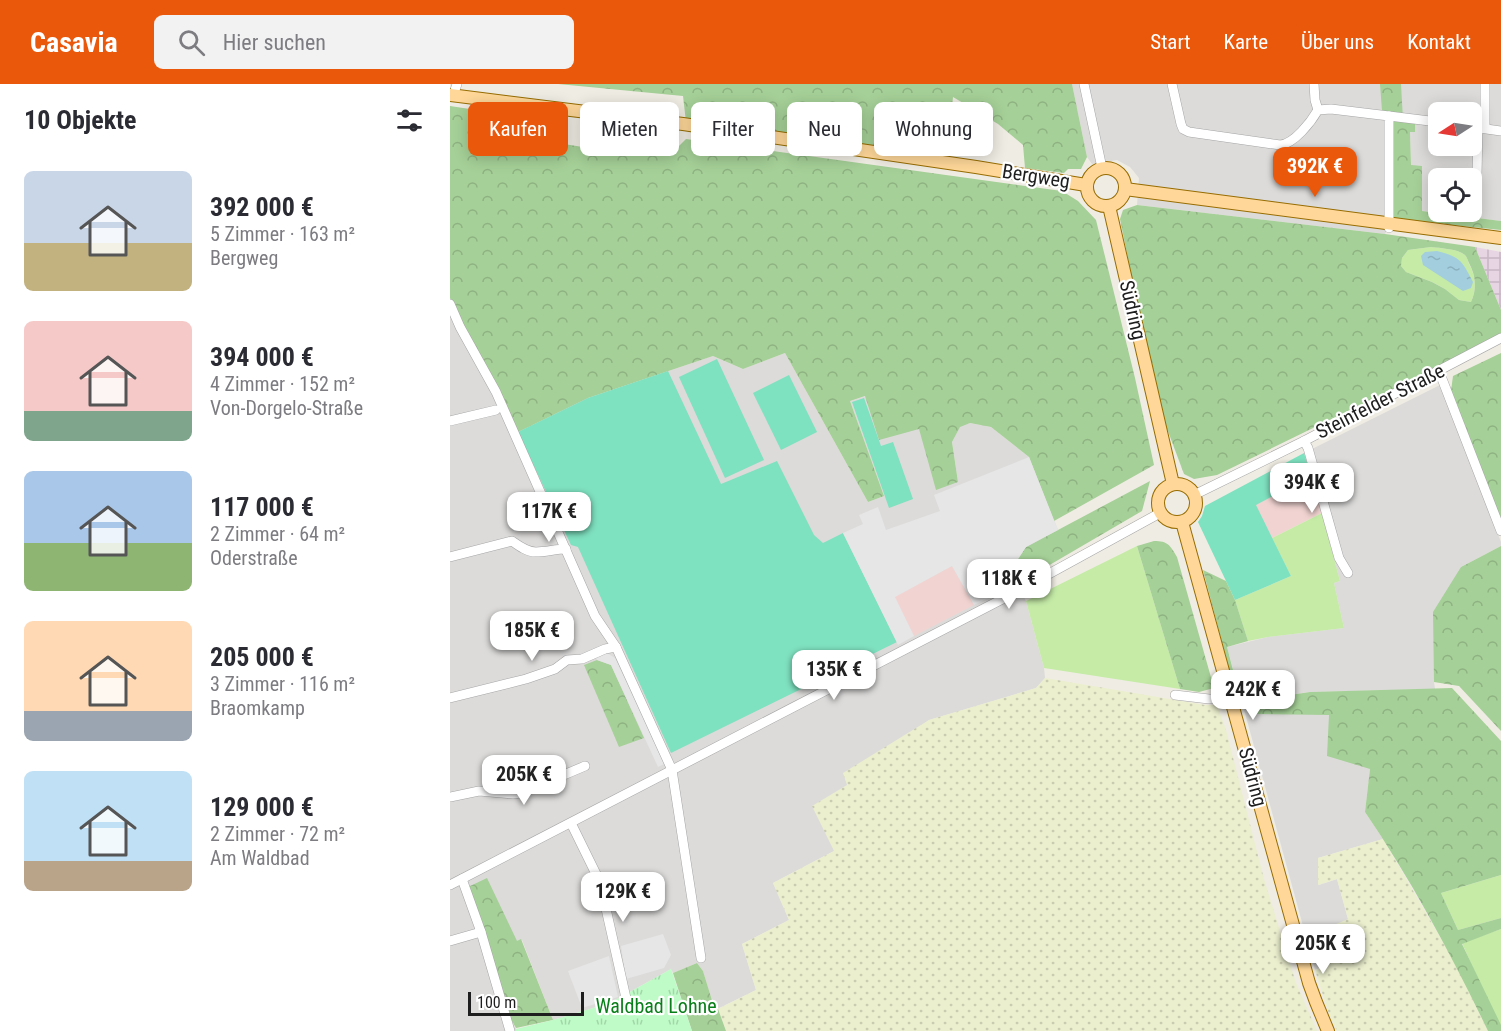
<!DOCTYPE html>
<html lang="de">
<meta charset="utf-8">
<style>
:root{--surface:#fff;--page:#f2f2f3;--text:#2b2b33;--muted:#7c7c81;--accent:#ea580c}
body{margin:0;font-family:"Roboto Condensed",sans-serif;background:var(--page);color:var(--text);height:100vh;display:flex;flex-direction:column;font-size:22px;white-space:nowrap}
*{box-sizing:border-box;margin:0}
p{font-size:20px;color:var(--muted)}
.icon{flex:none;width:33px;height:33px;fill:none;stroke:currentColor;stroke-width:2;stroke-linecap:round;stroke-linejoin:round}
.map{position:relative;flex:1;overflow:hidden}
.sheet{display:flex;flex-direction:column;background:var(--surface);width:450px}
.sheet>*{flex:none}
.guide{position:absolute;left:18px;top:18px;width:570px;height:54px;display:flex;gap:12px}
.needle{width:39px;rotate:258deg}
.controls{position:absolute;left:978px;top:18px;display:grid;gap:12px}
.controls a{display:grid;place-items:center;width:54px;height:54px;border-radius:9px;background:var(--surface);box-shadow:0 3px 15px #0003;font-size:30px}
.scale{position:absolute;left:18px;bottom:15px;width:116px;box-sizing:border-box;padding-left:6px;border:3px solid #1e1e1e;border-top:0;font-size:16px;line-height:21px;white-space:nowrap;color:#1e1e1e;-webkit-text-stroke:4px #fff;paint-order:stroke}
.price{position:absolute;translate:-50% -51px;padding:0 14px;border-radius:12px;background:#fff;color:#222;font-size:20px;line-height:39px;filter:drop-shadow(0 2px 3px #0008)}
.price::after{content:'';position:absolute;left:50%;top:36px;width:18px;height:14px;margin-left:-9px;background:inherit;clip-path:polygon(0 0,100% 0,50% 100%)}
.price.current{background:var(--accent);color:#fff}
ul{padding:0;list-style:none}
li{display:flex;align-items:center;gap:18px;height:150px;padding:0 24px}
li span{display:grid;place-items:center;flex:none;width:168px;height:120px;border-radius:9px;color:#555}
li>.icon{margin-inline-start:auto}
span .icon{width:72px;height:72px;fill:#fffc;stroke-width:1}
li b{font-size:26px}
h2{display:flex;justify-content:space-between;align-items:center;height:72px;padding:0 24px;font-size:26px}
.pill{padding:0 21px;border-radius:9px;background:var(--surface);box-shadow:0 3px 15px #0003;font-size:21px;line-height:54px}
.pill.current{background:var(--accent);color:#fff}
header{display:flex;align-items:center;gap:36px;box-sizing:border-box;height:84px;padding:0 30px;background:var(--accent);color:#fff}
header strong{font-size:28px}
nav{display:flex;gap:33px;margin-inline-start:auto;font-size:21px}
.search{width:420px;height:54px;background:var(--page);display:flex;align-items:center;gap:15px;box-sizing:border-box;padding:0 21px;border-radius:9px;color:var(--muted);font-size:22px}
main{display:flex;flex:1;min-height:0}
.map>svg:first-child{display:block}
</style>
<header>
<strong>Casavia</strong>
<div class="search"><svg class="icon" aria-label="search" viewBox="0 0 24 24"><circle cx="10" cy="10" r="6"/><path d="M15 15l6 6"/></svg>Hier suchen</div>
<nav><a>Start</a><a>Karte</a><a>Über uns</a><a>Kontakt</a></nav>
</header>
<main>
<section class="sheet">
<h2>10 Objekte<svg class="icon" aria-label="filters" viewBox="0 0 24 24"><path d="M4 7h16M4 17h16"/><circle cx="9" cy="7" r="2"/><circle cx="15" cy="17" r="2"/></svg></h2>
<ul>
<li><span style="background:linear-gradient(#c9d6e8 60%,#c2b280 0)"><svg class="icon" aria-label="home" viewBox="0 0 24 24"><path d="M3 11l9-7 9 7M6 9v11h12V9"/></svg></span><div><b>392 000 €</b><p>5 Zimmer · 163 m²</p><p>Bergweg</p></div></li>
<li><span style="background:linear-gradient(#f6c9c9 75%,#7fa58c 0)"><svg class="icon" aria-label="home" viewBox="0 0 24 24"><path d="M3 11l9-7 9 7M6 9v11h12V9"/></svg></span><div><b>394 000 €</b><p>4 Zimmer · 152 m²</p><p>Von-Dorgelo-Straße</p></div></li>
<li><span style="background:linear-gradient(#a9c7e8 60%,#8fb573 0)"><svg class="icon" aria-label="home" viewBox="0 0 24 24"><path d="M3 11l9-7 9 7M6 9v11h12V9"/></svg></span><div><b>117 000 €</b><p>2 Zimmer · 64 m²</p><p>Oderstraße</p></div></li>
<li><span style="background:linear-gradient(#ffd9b3 75%,#9aa5b1 0)"><svg class="icon" aria-label="home" viewBox="0 0 24 24"><path d="M3 11l9-7 9 7M6 9v11h12V9"/></svg></span><div><b>205 000 €</b><p>3 Zimmer · 116 m²</p><p>Braomkamp</p></div></li>
<li><span style="background:linear-gradient(#bfe0f5 75%,#b9a48a 0)"><svg class="icon" aria-label="home" viewBox="0 0 24 24"><path d="M3 11l9-7 9 7M6 9v11h12V9"/></svg></span><div><b>129 000 €</b><p>2 Zimmer · 72 m²</p><p>Am Waldbad</p></div></li>
</ul>
</section>
<div class="map">
<svg width="1051" height="947" viewBox="0 0 1051 947">
<defs>
<pattern id="industrial-grid" width="8" height="8" patternUnits="userSpaceOnUse" patternTransform="scale(1.5)"><rect width="8" height="8" fill="#e8d5e4"/><path d="M0 4h8M4 0v8" fill="none" stroke="#c7b6c3"/></pattern>
<pattern id="farmland-dots" width="8" height="8" patternUnits="userSpaceOnUse" patternTransform="scale(1.5)"><rect width="8" height="8" fill="#ebefce"/><path d="M2 2h.1M6 6h.1" fill="none" stroke="#c9ccb0" stroke-width="1.8" stroke-linecap="round"/></pattern>
<pattern id="forest-crowns" width="20" height="18" patternUnits="userSpaceOnUse" patternTransform="scale(1.5)"><rect width="20" height="18" fill="#a5d097"/><path d="M2 6a3 3 0 1 1 6 0M12 15a3 3 0 1 1 6 0" fill="none" stroke="#8eb282"/></pattern>
<pattern id="park-tufts" width="24" height="20" patternUnits="userSpaceOnUse" patternTransform="scale(1.5)"><rect width="24" height="20" fill="#befbc6"/><path d="M3 7l-1-3M5 7V3M7 7l1-3M15 17l-1-3M17 17v-4M19 17l1-3" fill="none" stroke="#a3d7aa"/></pattern>
<pattern id="water-ripples" width="26" height="14" patternUnits="userSpaceOnUse" patternTransform="scale(1.5)"><rect width="26" height="14" fill="#a2cede"/><path d="M2 4q2-2 4 0t4 0M15 11q2-2 4 0t4 0" fill="none" stroke="#8bb0be"/></pattern>
</defs>
<rect width="100%" height="100%" fill="#efece3"/>
<g fill="#dcdbda" fill-rule="evenodd">
<path d="M622,0H1051V137L972,127V82H961L960,48L953,37L943,135L935,150L687,121L689,94L680,83L667,76L642,80L637,73ZM988,28H1022V62H988ZM988,94H1022V128H988Z"/>
<path d="M0,214L11,238L138,314L263,272L293,285L335,269L418,418L434,412L400,317L416,312L469,345L508,398L502,358L510,342L520,339L541,343L579,373L608,446L562,496L567,500L576,517L594,584L595,594L586,604L479,636L397,701L384,767L323,799L339,836L292,860L306,906L265,926L253,887L247,879L223,889L221,885L160,919L103,936L72,856L67,858L35,847L59,932L66,945V947H0Z"/>
<path d="M990,301L1051,458V462L1011,483L984,598L985,605L860,608L806,616L807,630H879L920,685L915,728L933,755L868,774L869,801L887,795L898,835L886,846L891,855L893,863L888,872L877,881L865,886L777,563L818,553L894,544L884,499L890,497L872,429L854,369Z"/>
</g>
<g fill="#f1d4d2">
<path d="M861,392L872,429L822,454L805,421Z"/>
<path d="M502,482L524,521L464,552L444,513Z"/>
</g>
<path fill="url(#industrial-grid)" d="M1025,163L1051,168V226Z"/>
<g fill="url(#farmland-dots)">
<path d="M595,594L755,621H767L776,646L814,795L846,899L867,947H276L268,925L306,906L292,860L339,836L323,799L384,767L362,722L397,701L393,689L479,636L586,604Z"/>
<path d="M933,755L1005,879L1038,947H887L879,930L865,886L877,881L888,872L893,863L884,841L898,835L887,795L868,801V774Z"/>
</g>
<g fill="#c5eba7">
<path d="M981,163C989,164 1008,165 1015,171C1017,173 1018,177 1019,180C1026,192 1027,205 1021,218L1009,216L995,205L982,198L956,188L951,182L952,174L958,166Z"/>
<path d="M872,429L890,497L884,499L894,544L818,553L798,557L785,516L841,492L822,454Z"/>
<path d="M687,462L730,605L594,584L576,517Z"/>
<path d="M1051,791V834L1008,846L991,809Z"/>
<path d="M1051,845V947L1012,859Z"/>
</g>
<g fill="url(#forest-crowns)" fill-rule="evenodd">
<path d="M108,0H622L637,73L631,85H618L614,89L575,84L573,61L548,40L503,13L497,73L236,38L233,12Z"/>
<path d="M930,0H951L953,36L965,38V48H960L961,81L972,82V127L1051,137V146L943,135L942,30L932,27Z"/>
<path d="M0,22L59,31L64,52L189,72H219L236,55L612,107L628,117L646,136L685,294L704,381L604,437L579,373L541,343L520,339L510,343L502,358L508,398L486,406L469,345L429,356L415,312L400,317L434,412L418,418L335,269L293,285L263,272L138,314L68,348L11,238L0,214Z"/>
<path d="M687,121L935,150L1025,163L1051,226V249L980,287L767,391L744,395L734,390L713,334L687,219L670,135L673,126ZM981,163C990,164 1008,165 1015,171C1017,173 1018,177 1019,179C1026,192 1027,205 1021,218L1009,216L995,205L982,198L956,188L951,182L952,174L958,166Z"/>
<path d="M1051,269V437L1001,307L1003,292Z"/>
<path d="M700,397L692,427L567,500L562,496V484L576,463Z"/>
<path d="M704,457C718,457 720,461 727,473L764,604L749,608L730,605L687,462Z"/>
<path d="M1051,462V647L1009,602L984,598L983,528L1011,483Z"/>
<path d="M753,486L776,497L785,516L798,557L777,563L789,609L785,608Z"/>
<path d="M147,576L161,581L194,654L169,663L134,581Z"/>
<path d="M1002,604L1051,657V791L991,809L1008,846L1051,834V845L1012,860L1051,941V947H1038C1002,872 962,797 915,728L920,685L877,672L879,631L806,630V616L860,608Z"/>
<path d="M37,794L67,857L71,855L103,936L66,944L59,932L35,847L18,803Z"/>
<path d="M247,879L253,887L265,926L268,925L276,947H242L223,889Z"/>
</g>
<path fill="url(#park-tufts)" d="M221,885L242,947H66V945L103,936L160,919Z"/>
<g fill="#7ee1bf">
<path d="M267,275L314,376L275,394L229,293Z"/>
<path d="M218,287L271,400L327,377L364,451L373,459L393,449L447,558L221,669L128,463L121,461L68,348L138,314Z"/>
<path d="M339,291L367,348L331,366L303,309Z"/>
<path d="M414,314L431,362L443,358L463,415L439,424L402,318Z"/>
<path d="M854,369L861,392L806,421L841,492L785,516L748,438L752,432L755,422Z"/>
</g>
<g fill="#e6e6e6">
<path d="M579,373L608,446L576,463L562,484V496L567,500L524,521L502,482L445,513L464,552L448,561L393,449L413,440L409,431L428,423L436,446L490,427L484,411Z"/>
<path d="M157,569L165,574L213,675L214,680L208,683L161,581L147,576L146,573Z"/>
<path d="M213,850L221,871L214,884L176,895L171,862Z"/>
<path d="M159,872L168,913L132,924L118,887Z"/>
</g>
<path fill="url(#water-ripples)" d="M987,167C1011,173 1012,177 1023,198L1021,204L1013,207L973,181L971,172L975,168Z"/>
<g fill="none" stroke-linecap="round" stroke-linejoin="round">
<defs>
<g id="minor">
<path d="M634,0L652,84"/>
<path d="M722,0L731,40L733,45L739,48L830,61C844,60 861,38 868,26L881,25L939,32V144"/>
<path d="M864,0L865,16L868,26"/>
<path d="M3,12L7,0"/>
<path d="M939,32L988,38"/>
<path d="M1022,43L1051,47"/>
<path d="M1035,44V0"/>
<path d="M1027,91L1028,44"/>
<path d="M0,220L10,243L46,308L145,532L166,563L222,686L251,874"/>
<path d="M989,287L1051,447"/>
<path d="M0,337L46,326"/>
<path d="M854,357L858,364L889,474L898,489"/>
<path d="M744,411L854,357L1051,254"/>
<path d="M0,473L62,457C69,462 77,468 86,468C96,468 106,465 116,465"/>
<path d="M725,611L759,615H781"/>
<path d="M0,614L76,595L105,585L117,576L132,575L155,565L166,563"/>
<path d="M0,713L29,707L63,710L71,709L135,682"/>
<path d="M121,739L147,792L152,807L176,914"/>
<path d="M12,795L31,848L60,947"/>
<path d="M0,801L564,509L710,429"/>
<path d="M0,857L31,848"/>
</g>
<g id="major">
<path d="M0,11L233,40L526,83L636,101"/>
<circle cx="656" cy="103" r="19"/>
<path d="M675,105L1051,154"/>
<path d="M659,122L723,400"/>
<circle cx="727" cy="419" r="19"/>
<path d="M732,438L859,899L866,918L878,947"/>
</g>
</defs>
<use href="#minor" stroke="#a5a5a5" stroke-width="10"/>
<use href="#major" stroke="#976c00" stroke-width="14"/>
<use href="#minor" stroke="#fff" stroke-width="9"/>
<use href="#major" stroke="#fed799" stroke-width="12"/>
</g>
<g text-anchor="middle" stroke-width="4.5" stroke-linejoin="round" paint-order="stroke">
<g font-size="20" fill="#1e1e1e" stroke="#fff">
<text transform="translate(586 92) rotate(9)" y="7">Bergweg</text>
<text transform="translate(683 226) rotate(77)" y="7">Südring</text>
<text transform="translate(930 317) rotate(-27)" y="7">Steinfelder Straße</text>
<text transform="translate(803 693) rotate(75)" y="7">Südring</text>
</g>
<g font-size="20" fill="#087f18" stroke="#fff">
<text x="206" y="929">Waldbad Lohne</text>
</g>
</g>
</svg>
<div class="controls">
<a><svg class="needle" viewBox="-14 -14 28 28"><path d="M0-13l5 13h-10z" fill="#e53935"/><path d="M0 13l5-13h-10z" fill="#7c7c81"/></svg></a>
<a><svg class="icon" aria-label="locate" viewBox="0 0 24 24"><circle cx="12" cy="12" r="6"/><path d="M12 2v4M12 18v4M2 12h4M18 12h4"/></svg></a>
</div>
<div class="scale">100 m</div>
<b class="price current" style="left:865px;top:114px">392K €</b>
<b class="price" style="left:862px;top:430px">394K €</b>
<b class="price" style="left:99px;top:459px">117K €</b>
<b class="price" style="left:559px;top:526px">118K €</b>
<b class="price" style="left:82px;top:578px">185K €</b>
<b class="price" style="left:384px;top:617px">135K €</b>
<b class="price" style="left:803px;top:637px">242K €</b>
<b class="price" style="left:74px;top:722px">205K €</b>
<b class="price" style="left:173px;top:839px">129K €</b>
<b class="price" style="left:873px;top:891px">205K €</b>
<div class="guide">
<a class="pill current">Kaufen</a>
<a class="pill">Mieten</a>
<a class="pill">Filter</a>
<a class="pill">Neu</a>
<a class="pill">Wohnung</a>
</div>
</div>
</main>
